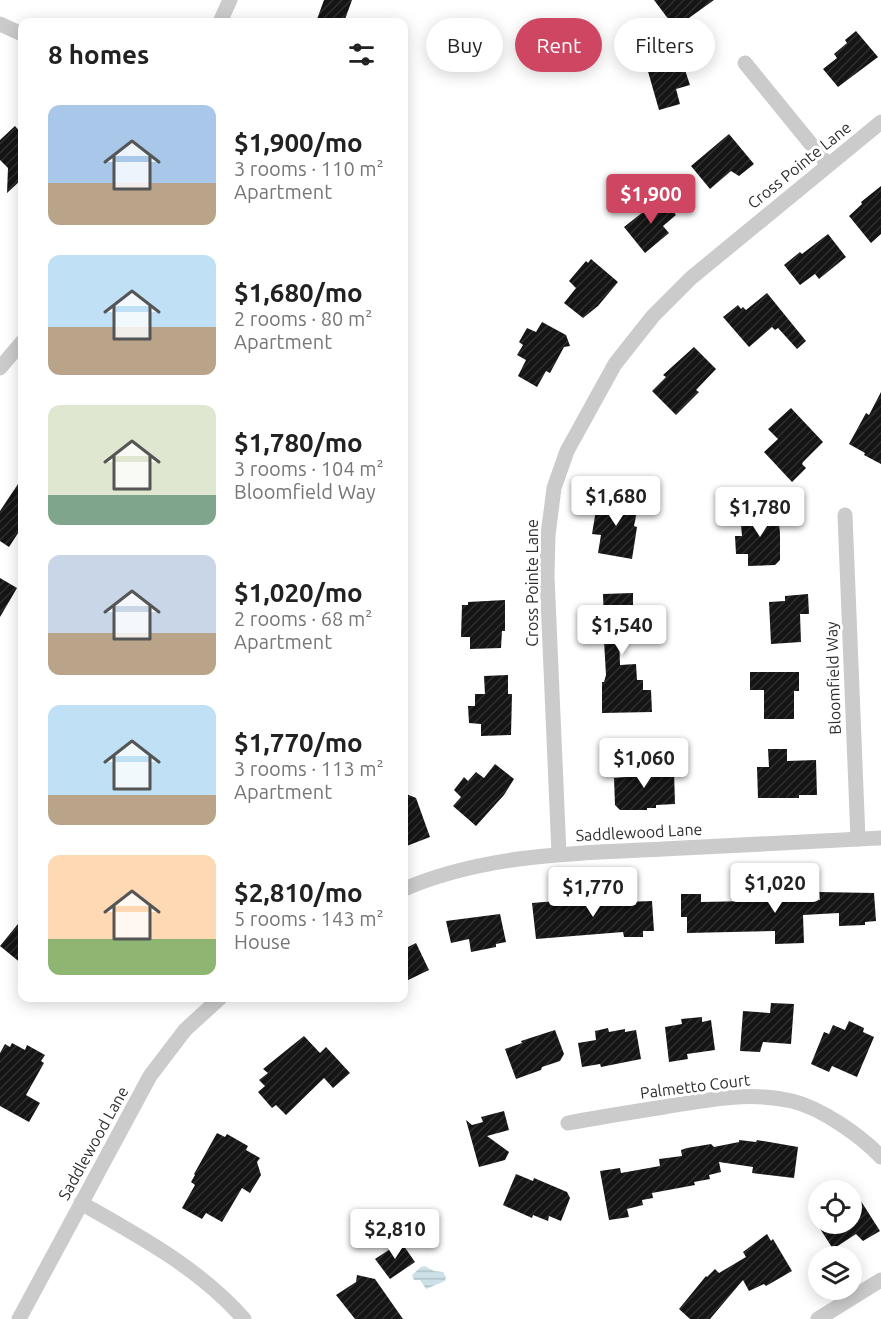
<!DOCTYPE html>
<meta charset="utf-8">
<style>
:root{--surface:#fff;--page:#f2f2f2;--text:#222;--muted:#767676;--accent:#cf4663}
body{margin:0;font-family:Ubuntu,sans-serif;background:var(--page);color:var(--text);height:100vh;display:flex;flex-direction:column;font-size:22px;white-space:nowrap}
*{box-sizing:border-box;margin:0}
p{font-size:20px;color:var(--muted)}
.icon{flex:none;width:33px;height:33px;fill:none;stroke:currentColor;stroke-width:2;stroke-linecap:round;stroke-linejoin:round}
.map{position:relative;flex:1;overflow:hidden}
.sheet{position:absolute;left:18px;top:18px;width:390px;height:984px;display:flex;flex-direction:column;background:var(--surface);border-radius:12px;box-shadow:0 3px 15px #0003}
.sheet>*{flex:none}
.top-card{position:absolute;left:426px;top:18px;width:364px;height:54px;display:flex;gap:12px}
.tools{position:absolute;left:808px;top:1180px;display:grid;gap:12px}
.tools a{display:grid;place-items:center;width:54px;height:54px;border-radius:50%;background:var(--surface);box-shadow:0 3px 15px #0003;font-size:30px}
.price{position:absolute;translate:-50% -51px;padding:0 14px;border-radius:6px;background:#fff;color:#222;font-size:20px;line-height:39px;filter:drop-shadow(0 2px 3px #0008)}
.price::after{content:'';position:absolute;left:50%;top:36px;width:18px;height:14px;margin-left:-9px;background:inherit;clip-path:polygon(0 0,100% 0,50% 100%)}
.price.on{background:var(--accent);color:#fff}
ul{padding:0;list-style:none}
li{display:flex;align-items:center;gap:18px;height:150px;padding:0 30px}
li span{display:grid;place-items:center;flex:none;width:168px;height:120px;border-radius:12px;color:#555}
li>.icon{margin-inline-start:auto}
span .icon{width:72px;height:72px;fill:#fffc;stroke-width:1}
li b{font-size:26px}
h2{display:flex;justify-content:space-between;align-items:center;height:72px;padding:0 30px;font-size:26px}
.chip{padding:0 21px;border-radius:27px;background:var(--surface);box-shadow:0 3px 15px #0003;font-size:21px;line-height:54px}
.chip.on{background:var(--accent);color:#fff}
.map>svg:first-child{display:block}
</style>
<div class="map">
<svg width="881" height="1319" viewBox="0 0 881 1319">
<defs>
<pattern id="water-rules" width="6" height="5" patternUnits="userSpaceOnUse" patternTransform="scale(1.5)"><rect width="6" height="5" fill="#cce1e7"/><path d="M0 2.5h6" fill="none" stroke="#b0c1c6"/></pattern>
<pattern id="building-hatch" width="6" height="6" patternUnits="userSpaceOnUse" patternTransform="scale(1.5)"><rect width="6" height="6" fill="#151515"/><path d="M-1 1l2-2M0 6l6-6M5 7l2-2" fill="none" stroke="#2f2f2f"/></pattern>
</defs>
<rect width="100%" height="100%" fill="#fff"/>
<path fill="url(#water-rules)" d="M425,1266L434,1271L443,1272L446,1277L445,1281L426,1289L420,1280H414L412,1275L421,1267Z"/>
<g fill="url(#building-hatch)">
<path d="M324,0H352L344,22H316Z"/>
<path d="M654,0H714L675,28Z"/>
<path d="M856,31L878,57L838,87L823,69L837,58L834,54L847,43L845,40Z"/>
<path d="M674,53L680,71L685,70L690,85L676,89L680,104L659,110L645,61Z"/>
<path d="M15,126L22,134V179L7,193L8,168L0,160V140Z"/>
<path d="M729,134L754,164L739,176L731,171L710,189L691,166Z"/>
<path d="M881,186V234L871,243L849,216L862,204L861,202Z"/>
<path d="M662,197L676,215L663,226L669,233L645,253L624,227Z"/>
<path d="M828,234L846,257L819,279L815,274L800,285L784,265L800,252L802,254Z"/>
<path d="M591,259L618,282L598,306L583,318L564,303L576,288L569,281L586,261L588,263Z"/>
<path d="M767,293L806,341L797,349L778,328L775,330L772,327L749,347L723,317L738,305L741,309L743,307L746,310Z"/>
<path d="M542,322L566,335L570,346L564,347L550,373L546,371L537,387L518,376L526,360L517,355L523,345L519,342L527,328L536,332Z"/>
<path d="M694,347L716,369L696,390L699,392L676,415L652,391L666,377L663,375Z"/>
<path d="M881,392V464L864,455L865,453L849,444L866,413L869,415Z"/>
<path d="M791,408L823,442L803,462L802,464L806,468L792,482L764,452L778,439L768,429Z"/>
<path d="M22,478V527L9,547L0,541V511Z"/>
<path d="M609,495L633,499L631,510L637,511L634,526L637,527L632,559L598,553L601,535L592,534L597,504L602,505L603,498Z"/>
<path d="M775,505V524H779L780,533V560L775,565L748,566V554H736L735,536H742L741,525H751L750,506Z"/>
<path d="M0,578L17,588L0,617Z"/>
<path d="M633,593V612H651L652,627L634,628V635H619L620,665L636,664L637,680H643V690H651L652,712L602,713V682H604L606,675L604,641L596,642L595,622H604L603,594Z"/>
<path d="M808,594L809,614H800L801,642L771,644L769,602L785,601V596Z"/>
<path d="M505,600V631H502L501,648L470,649V637H461L462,605H468V602Z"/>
<path d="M750,672H799V691H794V719H764V690H750Z"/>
<path d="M508,675V694H512L511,735L481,736V724L469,723L468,706H475V694H485L484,676Z"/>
<path d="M768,749H787V761L816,760L817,795H799V798H758L757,767H769Z"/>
<path d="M644,763V772L674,771L675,804L656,805V808H647V810H620L615,805L614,778L626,777V764Z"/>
<path d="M495,764L514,779L504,795L476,826L453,806L461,797L454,790L464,777L468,781L476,772L484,778Z"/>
<path d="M404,793L416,798L430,837L404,847Z"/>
<path d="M773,891L775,902L820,900L819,892L874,893L876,921L865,922V925L839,926V913L803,915L804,943L775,944V931L687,933V917H681V894H701V902L753,901V892Z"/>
<path d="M624,897L625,902L652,901L654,931H643V937H624L623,932L536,939L532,903L568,900L570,903L605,901V898Z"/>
<path d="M500,914L506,942L496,944V947L471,952L469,939L451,943L446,921Z"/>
<path d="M22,919V964L0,946Z"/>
<path d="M416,943L429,970L404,982V949Z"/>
<path d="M771,1003L794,1004L791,1044L763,1042L760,1052L740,1051L743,1011L770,1013Z"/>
<path d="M702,1017V1022L711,1020L715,1050L687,1054L688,1059L669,1062L665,1027L682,1024L681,1019Z"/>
<path d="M849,1021L864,1028L863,1032L874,1037L857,1077L832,1066L829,1072L811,1064L824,1032L829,1034L833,1025L845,1030Z"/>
<path d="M608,1028L609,1032L625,1029V1032L636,1030L641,1059L601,1067L600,1064L582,1067L578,1043L596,1040L595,1031Z"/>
<path d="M555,1030L564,1054L560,1061L542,1067L541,1070L516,1079L505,1049L522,1043L521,1041Z"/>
<path d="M304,1036L320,1053L326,1047L350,1073L333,1088L324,1078L286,1115L276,1105L272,1108L258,1092L265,1086L259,1080L268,1073L263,1069Z"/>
<path d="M12,1043L25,1050L27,1045L45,1055L41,1061L44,1063L26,1095L40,1103L29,1122L0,1106V1053L5,1044L10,1047Z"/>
<path d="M504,1111L509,1130L487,1136L509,1152L505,1160L479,1167L466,1120L472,1125L483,1122L481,1117Z"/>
<path d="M217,1133L225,1137L227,1134L248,1146L246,1150L260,1158L257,1162L261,1175L250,1193L242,1188L222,1222L206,1213L202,1219L182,1208L195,1185L191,1182L195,1175L194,1174Z"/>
<path d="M739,1140L756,1142L757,1140L798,1147L794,1178L752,1173L753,1167L719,1162L721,1172L709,1175L710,1179L694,1182L695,1185L652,1193L653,1198L642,1200L643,1205L627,1209L629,1217L609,1220L600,1171L620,1168L621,1173L660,1166L659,1159L682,1156L681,1150L687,1148L711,1144L714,1147L739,1142Z"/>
<path d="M516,1174L533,1181L534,1178L567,1192L570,1198L561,1221L549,1216L548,1221L533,1215L532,1218L503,1205Z"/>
<path d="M852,1187L880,1231L863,1241L856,1234L833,1249L817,1224H852Z"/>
<path d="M767,1234L771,1241L773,1239L792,1271L766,1286L764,1284L749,1291L743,1280L710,1319H690L679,1309L706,1276L707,1277L715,1269L719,1273L746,1257L743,1252Z"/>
<path d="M401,1242L415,1262L390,1279L375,1259Z"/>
<path d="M357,1275L375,1279L403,1319H355L336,1295L356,1282Z"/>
</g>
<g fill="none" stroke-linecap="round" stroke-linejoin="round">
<g stroke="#cbcbcb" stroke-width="15">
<path d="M220,22L230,0"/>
<path d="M0,24L22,34"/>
<path d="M745,63L828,165"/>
<path d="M0,368L22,342"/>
<path d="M845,515L858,839"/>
<path d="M559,854L547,576L548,535L554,488L567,451L615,364L653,316L691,278L881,122"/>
<path d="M404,889C486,854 575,853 663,849C735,845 808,841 881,838"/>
<path d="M568,1123C600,1117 632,1112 664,1107C706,1100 749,1091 792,1101C821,1108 860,1135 881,1157"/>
<path d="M81,1203C139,1236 199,1268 244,1319"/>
<path d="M19,1319L150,1076L185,1030L220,998"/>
<path d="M818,1319L881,1280"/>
</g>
</g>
<g text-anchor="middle" stroke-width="6" stroke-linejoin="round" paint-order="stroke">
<g font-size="16" fill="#2e2e2e" stroke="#fff">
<text transform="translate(799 165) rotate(-39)" y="6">Cross Pointe Lane</text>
<text transform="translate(532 583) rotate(-90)" y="6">Cross Pointe Lane</text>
<text transform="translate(833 678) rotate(-92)" y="6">Bloomfield Way</text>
<text transform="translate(639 832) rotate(-3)" y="6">Saddlewood Lane</text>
<text transform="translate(695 1086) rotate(-7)" y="6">Palmetto Court</text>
<text transform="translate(93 1143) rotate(-61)" y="6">Saddlewood Lane</text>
</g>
</g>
</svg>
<div class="tools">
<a><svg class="icon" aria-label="locate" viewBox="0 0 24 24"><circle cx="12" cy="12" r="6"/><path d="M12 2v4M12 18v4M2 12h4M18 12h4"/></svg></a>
<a><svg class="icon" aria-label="layers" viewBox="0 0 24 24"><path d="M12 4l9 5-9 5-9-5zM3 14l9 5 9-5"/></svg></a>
</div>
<b class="price on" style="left:651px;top:225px">$1,900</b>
<b class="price" style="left:616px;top:527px">$1,680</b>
<b class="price" style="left:760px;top:538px">$1,780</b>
<b class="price" style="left:622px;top:656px">$1,540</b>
<b class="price" style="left:644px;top:789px">$1,060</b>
<b class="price" style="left:775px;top:914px">$1,020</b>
<b class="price" style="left:593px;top:918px">$1,770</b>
<b class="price" style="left:395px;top:1260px">$2,810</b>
<div class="top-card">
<a class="chip">Buy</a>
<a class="chip on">Rent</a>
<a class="chip">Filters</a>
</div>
<section class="sheet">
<h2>8 homes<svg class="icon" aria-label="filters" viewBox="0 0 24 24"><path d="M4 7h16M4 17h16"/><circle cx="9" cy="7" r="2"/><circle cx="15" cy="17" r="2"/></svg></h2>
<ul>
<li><span style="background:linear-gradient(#a9c7e8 65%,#b9a48a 0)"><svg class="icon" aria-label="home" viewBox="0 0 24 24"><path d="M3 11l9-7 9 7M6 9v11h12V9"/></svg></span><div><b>$1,900/mo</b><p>3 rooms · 110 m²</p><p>Apartment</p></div></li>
<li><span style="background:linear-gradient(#bfe0f5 60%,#b9a48a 0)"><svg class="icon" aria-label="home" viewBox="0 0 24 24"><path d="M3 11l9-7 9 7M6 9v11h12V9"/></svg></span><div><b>$1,680/mo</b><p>2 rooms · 80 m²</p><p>Apartment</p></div></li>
<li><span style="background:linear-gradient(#dfe7d0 75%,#7fa58c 0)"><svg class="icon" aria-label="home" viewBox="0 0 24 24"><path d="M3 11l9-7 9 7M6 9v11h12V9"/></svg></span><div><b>$1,780/mo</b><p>3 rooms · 104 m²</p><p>Bloomfield Way</p></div></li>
<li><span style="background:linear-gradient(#c9d6e8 65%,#b9a48a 0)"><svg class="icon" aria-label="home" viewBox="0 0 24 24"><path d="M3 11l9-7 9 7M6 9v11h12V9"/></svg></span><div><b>$1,020/mo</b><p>2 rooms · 68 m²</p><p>Apartment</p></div></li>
<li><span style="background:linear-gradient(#bfe0f5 75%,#b9a48a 0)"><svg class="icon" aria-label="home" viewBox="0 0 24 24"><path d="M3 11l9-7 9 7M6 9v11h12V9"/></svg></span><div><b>$1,770/mo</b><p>3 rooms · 113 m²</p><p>Apartment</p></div></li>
<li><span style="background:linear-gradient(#ffd9b3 70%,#8fb573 0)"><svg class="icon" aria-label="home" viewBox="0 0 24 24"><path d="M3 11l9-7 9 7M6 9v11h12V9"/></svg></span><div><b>$2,810/mo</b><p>5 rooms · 143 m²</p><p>House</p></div></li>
</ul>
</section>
</div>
